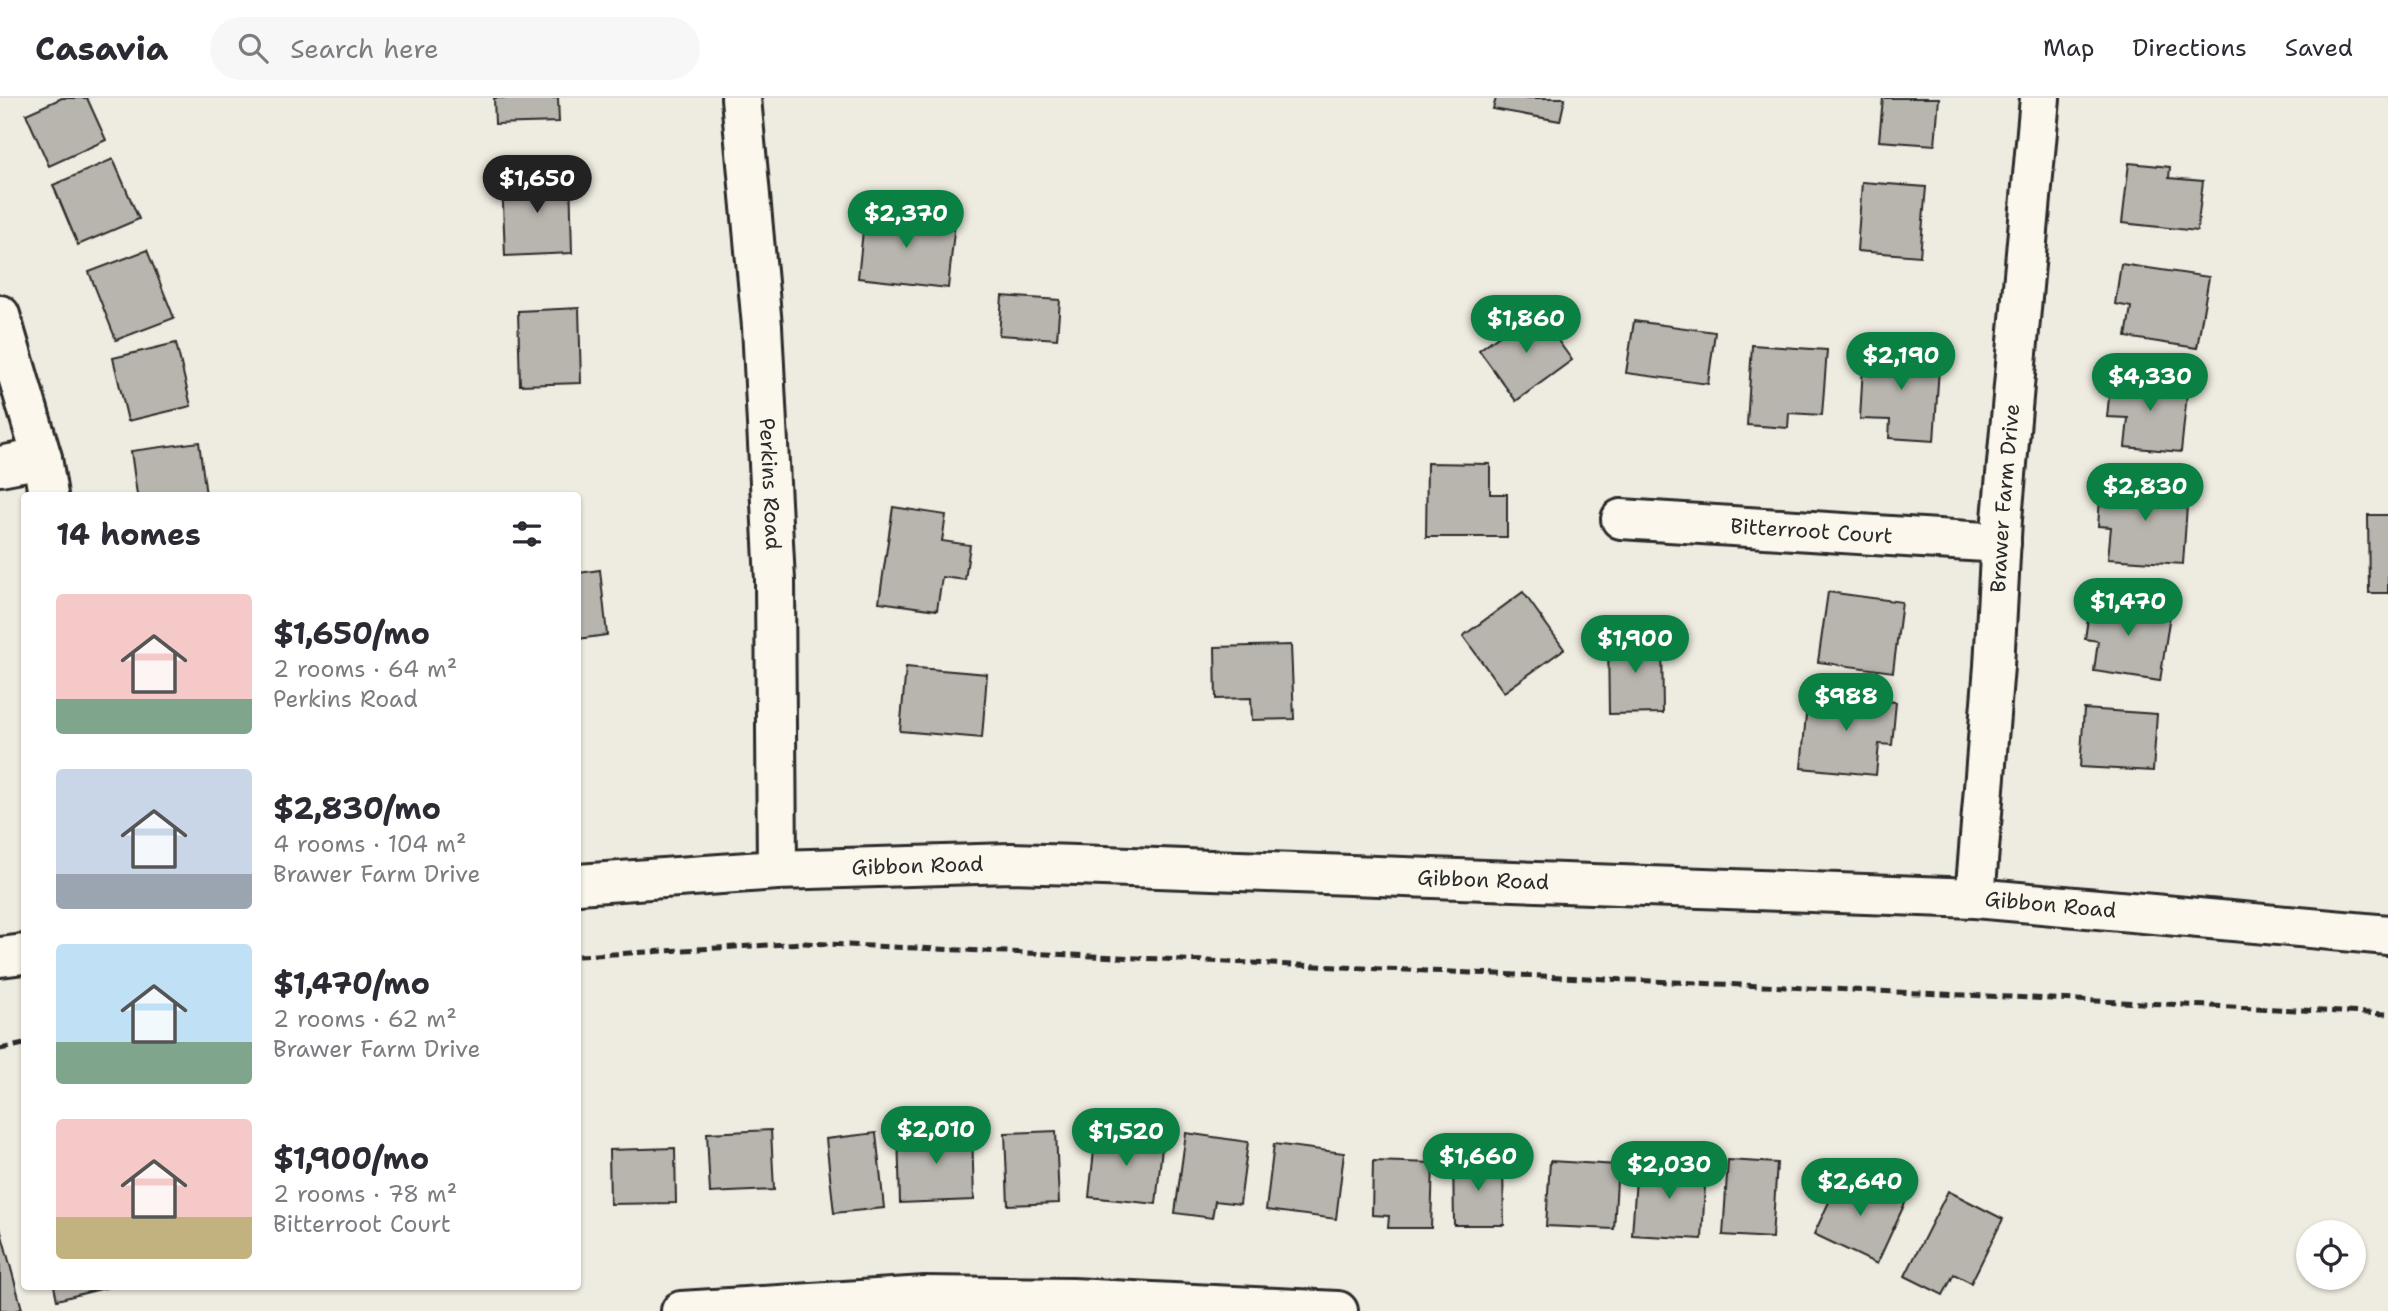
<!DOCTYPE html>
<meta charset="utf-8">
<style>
:root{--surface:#fff;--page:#f7f7f7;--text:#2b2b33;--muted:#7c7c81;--line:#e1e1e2;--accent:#0b8043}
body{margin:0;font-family:"Shantell Sans",sans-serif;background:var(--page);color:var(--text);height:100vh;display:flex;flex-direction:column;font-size:26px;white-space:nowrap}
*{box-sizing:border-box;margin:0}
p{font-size:23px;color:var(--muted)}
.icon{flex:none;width:38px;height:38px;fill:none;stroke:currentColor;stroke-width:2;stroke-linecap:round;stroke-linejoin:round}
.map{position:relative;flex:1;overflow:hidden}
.details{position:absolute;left:21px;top:394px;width:560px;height:798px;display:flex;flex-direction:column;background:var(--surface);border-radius:7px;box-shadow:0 2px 5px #0004}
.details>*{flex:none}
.tools{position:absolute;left:2296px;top:1122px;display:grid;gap:14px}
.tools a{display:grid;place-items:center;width:70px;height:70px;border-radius:50%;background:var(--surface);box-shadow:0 2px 5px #0004;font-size:35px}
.price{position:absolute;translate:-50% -60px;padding:0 16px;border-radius:24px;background:var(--accent);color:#fff;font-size:23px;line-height:46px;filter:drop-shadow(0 2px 4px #0008)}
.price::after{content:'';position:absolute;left:50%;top:42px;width:21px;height:16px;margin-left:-10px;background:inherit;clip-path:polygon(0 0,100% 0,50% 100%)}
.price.current{background:#222;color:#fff}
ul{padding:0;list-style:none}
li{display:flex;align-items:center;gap:21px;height:175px;padding:0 35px}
li span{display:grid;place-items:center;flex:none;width:196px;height:140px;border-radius:7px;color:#555}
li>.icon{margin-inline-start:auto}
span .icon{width:84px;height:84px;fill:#fffc;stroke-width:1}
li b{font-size:30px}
h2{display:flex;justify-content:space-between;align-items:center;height:84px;padding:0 35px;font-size:30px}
header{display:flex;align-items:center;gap:42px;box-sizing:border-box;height:98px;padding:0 35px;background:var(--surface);border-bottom:2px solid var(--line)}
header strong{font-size:33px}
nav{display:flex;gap:38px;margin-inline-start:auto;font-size:24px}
.search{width:490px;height:63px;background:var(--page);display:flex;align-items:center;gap:18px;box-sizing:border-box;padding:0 24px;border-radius:38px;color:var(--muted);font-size:26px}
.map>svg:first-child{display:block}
</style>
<header>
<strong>Casavia</strong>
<div class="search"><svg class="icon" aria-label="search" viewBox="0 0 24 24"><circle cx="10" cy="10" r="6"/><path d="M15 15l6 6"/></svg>Search here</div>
<nav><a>Map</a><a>Directions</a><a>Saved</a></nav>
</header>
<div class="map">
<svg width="2388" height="1213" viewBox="0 0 2388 1213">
<rect width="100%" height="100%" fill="#eeebe0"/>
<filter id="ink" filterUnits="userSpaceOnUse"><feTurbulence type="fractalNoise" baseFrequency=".0143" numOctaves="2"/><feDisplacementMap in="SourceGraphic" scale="14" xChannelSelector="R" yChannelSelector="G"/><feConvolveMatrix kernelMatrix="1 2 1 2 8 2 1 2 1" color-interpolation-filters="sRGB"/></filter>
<g filter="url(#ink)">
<g fill="#b8b5ae" stroke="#2b2b2b" stroke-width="2">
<path d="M62,0H87L106,42L49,68L26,16Z"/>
<path d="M494,0H558L559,24L495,26Z"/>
<path d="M1496,0H1565L1560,23L1493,11Z"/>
<path d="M1883,0H1939L1935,47L1879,43Z"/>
<path d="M113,61L139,121L78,147L53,87Z"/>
<path d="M2129,65L2170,69L2169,80L2203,83L2197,133L2122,125Z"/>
<path d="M570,77L572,155L505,158L502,80Z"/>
<path d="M1862,84L1926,89L1920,158L1857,153Z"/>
<path d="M865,114L955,124L948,190L858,180Z"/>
<path d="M147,152L174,220L116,242L89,174Z"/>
<path d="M2121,166L2209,179L2197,250L2126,239L2131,209L2115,206Z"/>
<path d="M1002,198L1060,202L1057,241L999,237Z"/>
<path d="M579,210L581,285L520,287L518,213Z"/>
<path d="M1535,211L1572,262L1516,303L1479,252Z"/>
<path d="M1634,223L1715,234L1708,286L1626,275Z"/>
<path d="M176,245L191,308L128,323L113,260Z"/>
<path d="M1752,247L1827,252L1822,317L1789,315L1788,330L1747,327Z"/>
<path d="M1864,250L1940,255L1934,343L1889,340L1890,322L1860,321Z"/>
<path d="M2111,280L2188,286L2181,354L2125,349L2128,320L2107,319Z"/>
<path d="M199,344L206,397H137L131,353Z"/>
<path d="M1427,365L1490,366V396H1507V439H1426Z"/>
<path d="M2101,387L2188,393L2183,466L2108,461L2111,429L2098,428Z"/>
<path d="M893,409L946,417L942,443L970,447L965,482L942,479L937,512L879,504Z"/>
<path d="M2368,417H2388V495H2369Z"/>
<path d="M600,472L607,537L578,541V475Z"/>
<path d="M1523,494L1564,551L1504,594L1463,538Z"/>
<path d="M1828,494L1902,504L1893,574L1818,564Z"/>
<path d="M2091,499L2171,510L2160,583L2094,573L2098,543L2085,541Z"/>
<path d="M1608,539H1662L1663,615L1609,616Z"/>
<path d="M1291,547L1294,621L1252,622L1251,600L1216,601L1215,549Z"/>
<path d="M906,569L987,576L982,640L900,633Z"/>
<path d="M1808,596L1896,604L1892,647L1879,646L1876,677L1801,670Z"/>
<path d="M2084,611L2157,616L2153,673L2080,669Z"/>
<path d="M771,1032L774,1092L710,1095L707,1035Z"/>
<path d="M972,1032L974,1102L900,1105L898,1034Z"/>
<path d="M1056,1033L1059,1105L1008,1107L1005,1035Z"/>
<path d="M1096,1034L1163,1040L1156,1106L1089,1099Z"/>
<path d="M876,1035L884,1110L834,1115L826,1041Z"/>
<path d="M1186,1035L1248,1044L1240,1106L1215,1103L1212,1120L1175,1115Z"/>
<path d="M1274,1046L1344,1055L1336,1121L1266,1112Z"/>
<path d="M675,1050L676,1105L610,1106L609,1052Z"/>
<path d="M1453,1059H1471V1066H1503L1504,1127H1454Z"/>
<path d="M1728,1062L1777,1065L1772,1140L1723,1137Z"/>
<path d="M1373,1063L1433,1065L1431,1130H1388L1389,1118L1372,1117Z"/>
<path d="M1550,1063L1618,1067L1614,1131L1546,1128Z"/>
<path d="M1637,1065L1706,1070L1702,1141L1632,1137Z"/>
<path d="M1843,1074L1906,1103L1877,1166L1814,1136Z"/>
<path d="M1948,1093L2003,1121L1971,1185L1954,1176L1943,1197L1905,1178Z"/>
<path d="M0,1130L22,1211L13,1213H0Z"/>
<path d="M54,1188H109V1189L57,1202Z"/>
</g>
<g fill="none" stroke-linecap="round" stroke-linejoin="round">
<defs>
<g id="minor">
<path id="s1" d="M741,0L762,228L775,483L777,772"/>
<path d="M0,217L42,360L48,397"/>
<path d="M0,368L42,360"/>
<path id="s2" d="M1621,421L2001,445"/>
<path id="s3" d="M1975,800L1994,568L2002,421L2040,0"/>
<path d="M681,1213L925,1198L1072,1200L1338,1213"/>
</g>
<g id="secondary">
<path id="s4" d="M578,786L777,772L1011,765L1076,767L1975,800L2388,837"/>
<path d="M0,859L24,856"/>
</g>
</defs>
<use href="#minor" stroke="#2b2b2b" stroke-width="44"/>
<use href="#secondary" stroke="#2b2b2b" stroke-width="44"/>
<use href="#minor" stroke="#fbf7ec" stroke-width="38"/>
<use href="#secondary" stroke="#fbf7ec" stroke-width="38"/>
<g stroke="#2b2b2b" stroke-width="5" stroke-dasharray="10 5" stroke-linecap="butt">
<path d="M578,858L804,845L2388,916"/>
<path d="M0,951L24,946"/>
</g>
</g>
</g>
<g text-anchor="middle" stroke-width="5" stroke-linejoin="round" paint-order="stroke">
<g font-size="21" fill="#2b2b2b" stroke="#fbf7ec">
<text dy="7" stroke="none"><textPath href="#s1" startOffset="387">Perkins Road</textPath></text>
<text dy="7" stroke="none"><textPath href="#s3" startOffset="401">Brawer Farm Drive</textPath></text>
<text dy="7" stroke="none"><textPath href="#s2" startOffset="191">Bitterroot Court</textPath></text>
<text dy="7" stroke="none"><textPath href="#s4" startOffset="340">Gibbon Road</textPath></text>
<text dy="7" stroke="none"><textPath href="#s4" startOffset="906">Gibbon Road</textPath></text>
<text dy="7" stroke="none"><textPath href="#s4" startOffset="1474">Gibbon Road</textPath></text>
</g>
</g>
</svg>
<div class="tools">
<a><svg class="icon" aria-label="locate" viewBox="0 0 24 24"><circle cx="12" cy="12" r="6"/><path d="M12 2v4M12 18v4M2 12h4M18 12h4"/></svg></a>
</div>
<b class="price current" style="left:537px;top:117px">$1,650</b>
<b class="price" style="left:906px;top:152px">$2,370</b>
<b class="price" style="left:1526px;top:257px">$1,860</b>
<b class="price" style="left:1901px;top:294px">$2,190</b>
<b class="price" style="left:2150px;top:315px">$4,330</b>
<b class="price" style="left:2145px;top:425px">$2,830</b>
<b class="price" style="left:2128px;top:540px">$1,470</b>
<b class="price" style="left:1635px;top:577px">$1,900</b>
<b class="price" style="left:1846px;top:635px">$988</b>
<b class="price" style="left:936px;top:1068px">$2,010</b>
<b class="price" style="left:1126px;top:1070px">$1,520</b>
<b class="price" style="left:1478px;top:1095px">$1,660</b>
<b class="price" style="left:1669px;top:1103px">$2,030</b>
<b class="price" style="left:1860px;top:1120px">$2,640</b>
<section class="details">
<h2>14 homes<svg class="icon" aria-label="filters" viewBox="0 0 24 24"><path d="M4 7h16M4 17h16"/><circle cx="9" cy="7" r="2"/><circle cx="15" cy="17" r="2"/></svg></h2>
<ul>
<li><span style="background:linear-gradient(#f6c9c9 75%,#7fa58c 0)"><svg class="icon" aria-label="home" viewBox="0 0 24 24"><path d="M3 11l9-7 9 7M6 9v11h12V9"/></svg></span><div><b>$1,650/mo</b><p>2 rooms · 64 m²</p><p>Perkins Road</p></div></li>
<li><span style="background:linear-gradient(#c9d6e8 75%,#9aa5b1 0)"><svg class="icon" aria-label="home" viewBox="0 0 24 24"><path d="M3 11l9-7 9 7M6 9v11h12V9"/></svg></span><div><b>$2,830/mo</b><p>4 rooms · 104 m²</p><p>Brawer Farm Drive</p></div></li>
<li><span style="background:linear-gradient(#bfe0f5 70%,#7fa58c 0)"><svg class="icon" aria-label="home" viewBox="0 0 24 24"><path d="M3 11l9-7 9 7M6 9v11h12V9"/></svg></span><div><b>$1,470/mo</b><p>2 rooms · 62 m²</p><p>Brawer Farm Drive</p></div></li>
<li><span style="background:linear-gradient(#f6c9c9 70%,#c2b280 0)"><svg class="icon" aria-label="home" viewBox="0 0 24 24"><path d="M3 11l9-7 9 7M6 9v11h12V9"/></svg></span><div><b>$1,900/mo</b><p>2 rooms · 78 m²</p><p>Bitterroot Court</p></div></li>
</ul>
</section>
</div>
